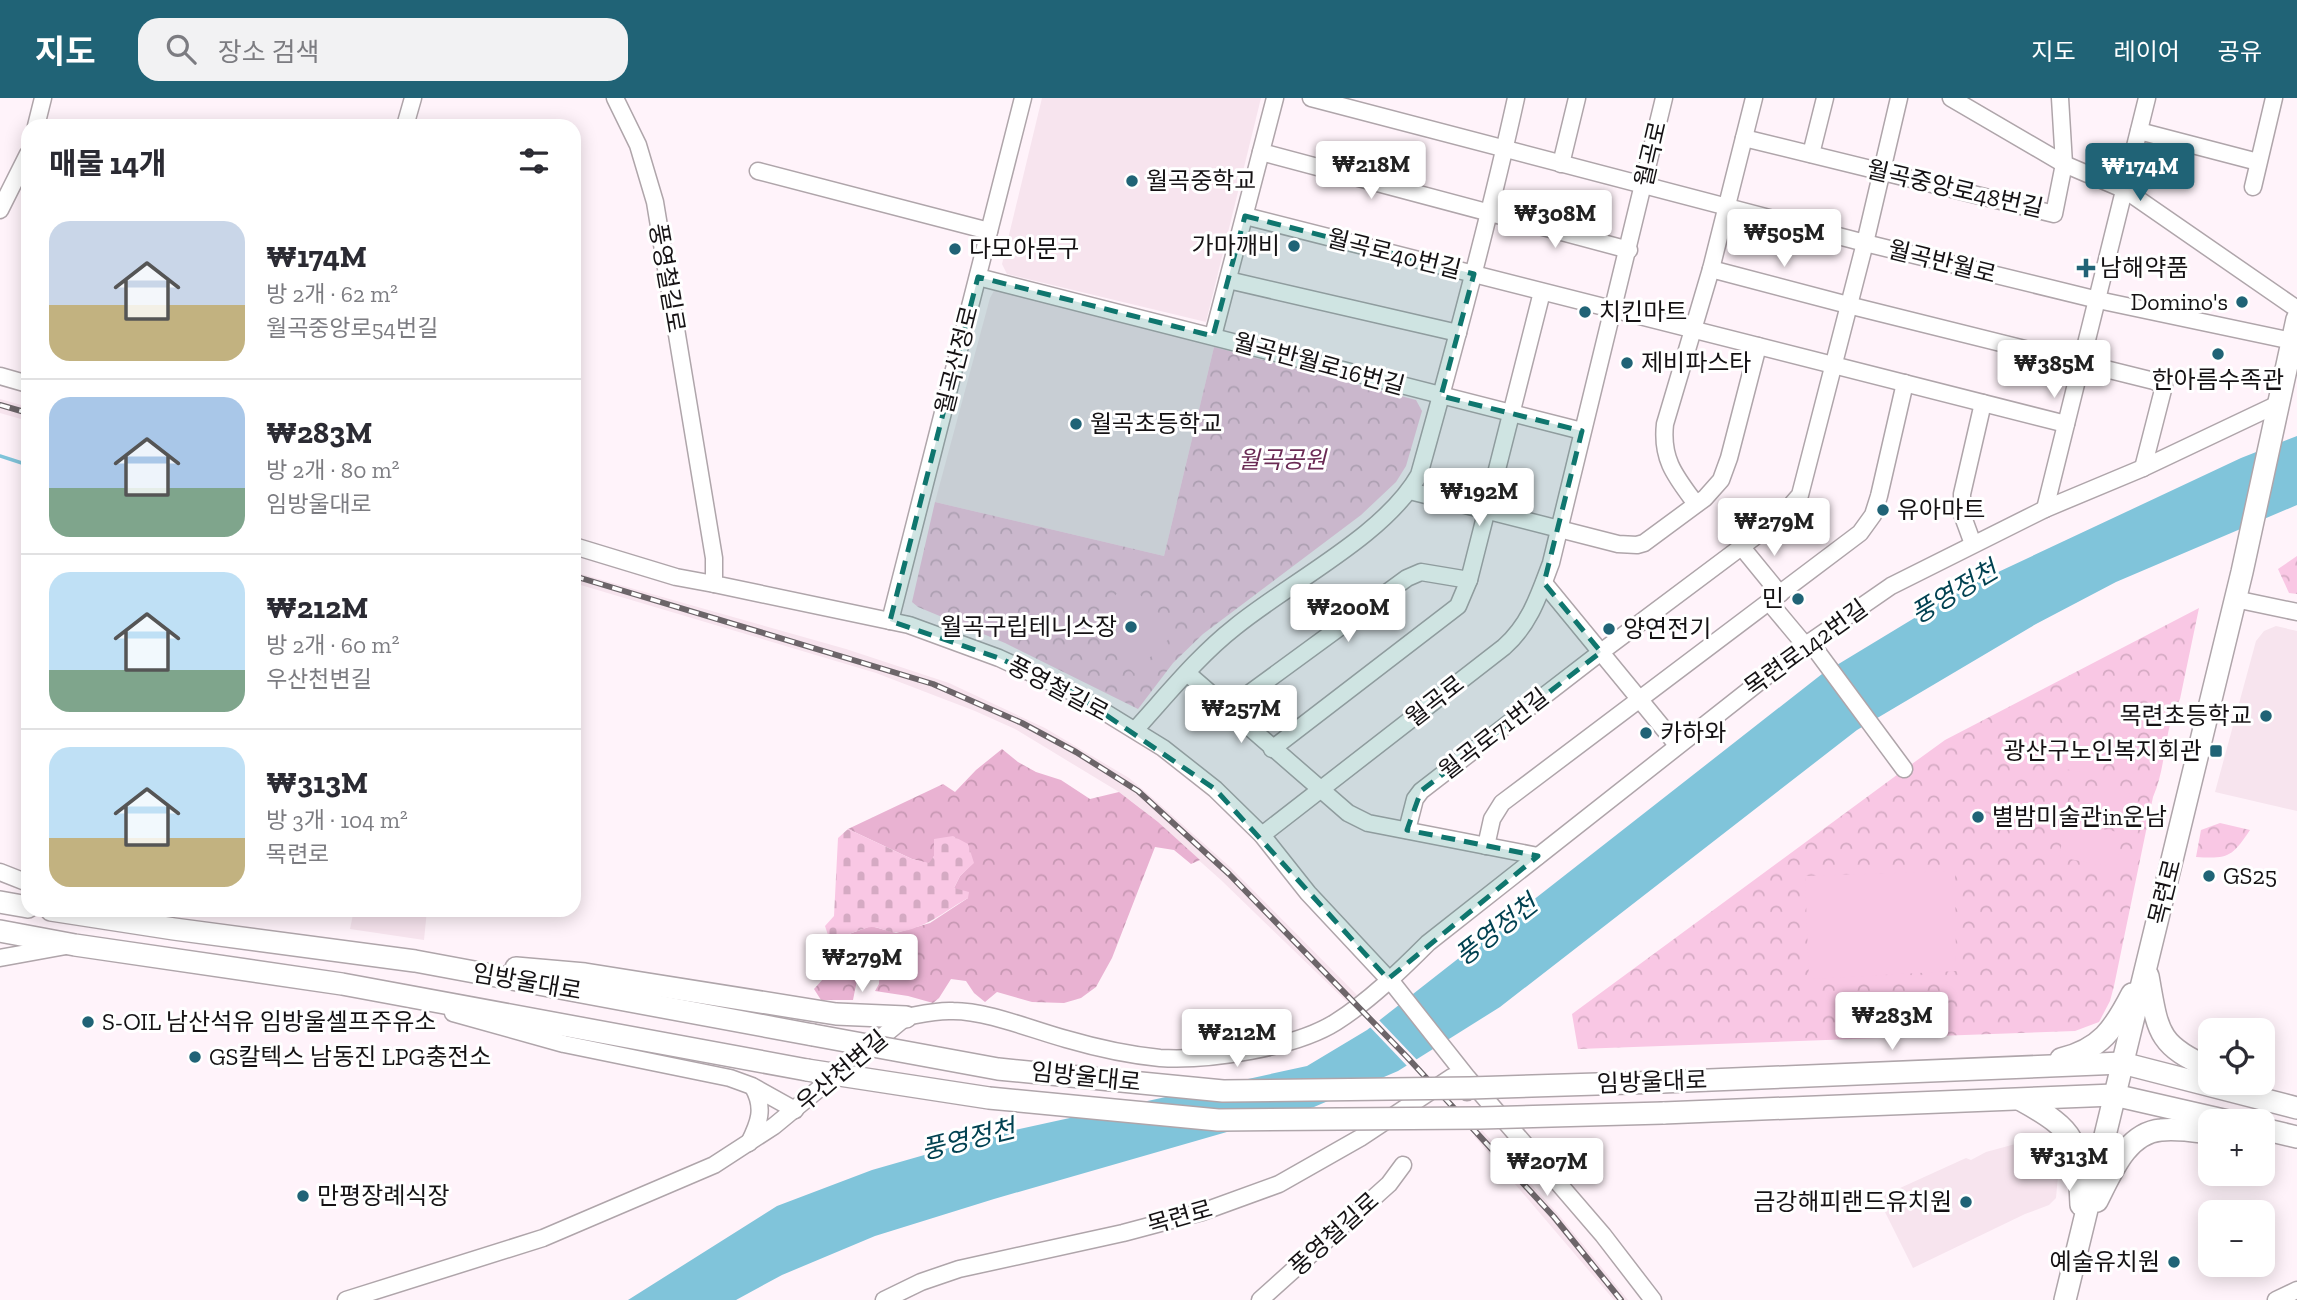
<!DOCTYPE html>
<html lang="ko">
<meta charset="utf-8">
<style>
:root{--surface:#fff;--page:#f2f2f3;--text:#2b2b33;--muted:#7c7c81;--line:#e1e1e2;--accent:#206376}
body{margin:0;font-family:"Zilla Slab","Noto Sans KR",serif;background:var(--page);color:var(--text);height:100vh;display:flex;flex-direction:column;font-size:26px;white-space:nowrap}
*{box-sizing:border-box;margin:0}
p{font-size:23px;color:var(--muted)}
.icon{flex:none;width:38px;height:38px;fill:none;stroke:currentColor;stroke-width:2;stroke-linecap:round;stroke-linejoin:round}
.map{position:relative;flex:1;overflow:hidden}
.panel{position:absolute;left:21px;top:21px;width:560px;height:798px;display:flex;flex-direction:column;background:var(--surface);border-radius:21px;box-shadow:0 4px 18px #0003}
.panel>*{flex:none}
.controls{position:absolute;left:2198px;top:920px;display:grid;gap:14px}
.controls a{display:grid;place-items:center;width:77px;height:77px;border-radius:14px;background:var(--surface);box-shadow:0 4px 18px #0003;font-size:35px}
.price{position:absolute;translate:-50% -60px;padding:0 16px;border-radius:7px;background:#fff;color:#222;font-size:23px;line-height:46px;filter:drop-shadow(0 2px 4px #0008)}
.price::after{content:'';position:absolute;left:50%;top:42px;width:21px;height:16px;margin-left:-10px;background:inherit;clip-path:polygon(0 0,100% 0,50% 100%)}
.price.selected{background:var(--accent);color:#fff}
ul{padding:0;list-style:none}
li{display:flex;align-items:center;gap:21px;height:175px;padding:0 28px}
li+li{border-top:2px solid var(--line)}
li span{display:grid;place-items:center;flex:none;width:196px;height:140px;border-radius:21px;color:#555}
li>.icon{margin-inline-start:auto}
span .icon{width:84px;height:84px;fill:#fffc;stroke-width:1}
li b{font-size:30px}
h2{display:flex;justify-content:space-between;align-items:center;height:84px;padding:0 28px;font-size:30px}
header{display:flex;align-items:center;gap:42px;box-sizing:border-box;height:98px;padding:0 35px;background:var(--accent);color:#fff}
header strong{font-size:33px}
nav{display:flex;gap:38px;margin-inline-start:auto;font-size:24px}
.search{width:490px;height:63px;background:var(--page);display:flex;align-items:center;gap:18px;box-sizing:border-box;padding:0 24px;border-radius:21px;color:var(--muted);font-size:26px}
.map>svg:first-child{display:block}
</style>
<header>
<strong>지도</strong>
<div class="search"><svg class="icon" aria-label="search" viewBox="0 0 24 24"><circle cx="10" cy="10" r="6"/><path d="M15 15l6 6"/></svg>장소 검색</div>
<nav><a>지도</a><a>레이어</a><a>공유</a></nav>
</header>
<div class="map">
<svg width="2297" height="1202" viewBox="0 0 2297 1202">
<defs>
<pattern id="forest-crowns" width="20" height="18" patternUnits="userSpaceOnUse" patternTransform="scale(1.75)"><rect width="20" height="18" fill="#e9b2d2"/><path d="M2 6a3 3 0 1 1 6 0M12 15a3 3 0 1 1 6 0" fill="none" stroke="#c798b3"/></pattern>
<pattern id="cemetery-stones" width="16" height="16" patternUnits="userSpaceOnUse" patternTransform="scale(1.75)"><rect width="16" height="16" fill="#f9c7e4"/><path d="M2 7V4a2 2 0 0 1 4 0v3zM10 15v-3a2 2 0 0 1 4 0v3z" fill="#d5aac3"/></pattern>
<pattern id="park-crowns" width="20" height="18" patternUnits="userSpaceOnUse" patternTransform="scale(1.75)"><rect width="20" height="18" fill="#f9c7e4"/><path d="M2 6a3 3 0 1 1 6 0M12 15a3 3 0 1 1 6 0" fill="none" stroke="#d5aac3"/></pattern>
</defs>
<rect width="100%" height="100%" fill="#fff3fa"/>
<g fill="#f7e4ee">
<path d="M1042,0H1261L1206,224L1007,176L1002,166Z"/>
<path d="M996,189L1214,249L1164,458L935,404L990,200Z"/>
<path d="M0,301L28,309V323L0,315Z"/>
<path d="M574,474L846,551L949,585L1045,630L1129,680L1148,696L1230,769L1357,897L1347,904L1221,782L1140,710L1119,694L1015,631L975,613L876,575L574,485Z"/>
<path d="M2276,528L2297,533V713L2215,694L2256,543L2264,533Z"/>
<path d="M354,812H427L424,842L350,831Z"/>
<path d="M1482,1032L1559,1117L1628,1202H1614L1474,1038Z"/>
<path d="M2043,1043L2050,1046L2056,1060L2058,1078L2056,1100L2049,1107L2025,1116L1913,1170L1878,1100L1966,1060L1971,1062L1986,1054L2019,1045Z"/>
</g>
<path fill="url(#forest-crowns)" d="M1002,651L1018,664L1036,674L1061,682L1090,701L1119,694L1158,724L1200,762L1191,766L1174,752L1155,749L1112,860L1096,889L1081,900L1064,905L1032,904L997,894L985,904L974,895L966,883L951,881L939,900L933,905L908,898L875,893L879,886L880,869L859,872L853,902H821L814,891L823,881L826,870L817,857L830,843L871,828L896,835L930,825L968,800L954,790L960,778L973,765L934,758L930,766L912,761L848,731L943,686L955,694L976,672Z"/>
<path fill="url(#cemetery-stones)" d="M848,731L912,761L929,765L934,758V741L953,738L968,746L974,765L960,778L954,790L969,794L968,800C945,813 926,830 899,834C890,836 881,829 872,829C866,828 839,841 830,843L825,828L834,818L838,740Z"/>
<g fill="url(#park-crowns)">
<path d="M1214,249L1416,302L1422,313L1406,368L1396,384L1361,417L1203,536L1173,565L1138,611L1005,545L918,509L912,504L935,404L1164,458Z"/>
<path d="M2297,458V496L2289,495L2278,471Z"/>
<path d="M2199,510L2180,601C2163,631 2167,668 2153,699L2114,888L2110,903L2099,924L2075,933L1578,951L1572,916L1905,671L1945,642Z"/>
<path d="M2220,725L2250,732C2232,759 2228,761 2196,759L2201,732Z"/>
</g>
<g fill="#f9c7e4">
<path d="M1128,485L1177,533L1134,575L1085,526Z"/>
<path d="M2059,638L2098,645L2092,676L2054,669Z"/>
<path d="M2094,688L2130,694L2124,726L2089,720Z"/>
<path d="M2066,724L2123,735L2116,770L2059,759Z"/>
<path d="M1955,773L1956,873L1809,881L1805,778Z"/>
</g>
<path fill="#80c4da" d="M2297,338V407L2116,484L2036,526L1857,632L1500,909L1398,973L1314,1009L994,1101L875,1138L782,1177L736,1202H628L777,1108L872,1072L1001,1035L1307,968L1367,932L1822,576L1964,490L2241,360Z"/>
<path fill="#fff3fa" d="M1377,920L1419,964L1409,970L1368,927Z"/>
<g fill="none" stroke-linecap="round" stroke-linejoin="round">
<path stroke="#80c4da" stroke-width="3.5" d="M0,358L28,367"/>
<defs>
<g id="minor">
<path d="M615,0L638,47L655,104L714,460V486L909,527L999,560L1072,594L1163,650L1215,691L1262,737L1308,795L1394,887L1466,978L1603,1137L1653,1202"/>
<path d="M1311,0L1865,145L2098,202L2292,243"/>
<path d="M1951,0L2064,66L2125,92L2297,211"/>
<path d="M36,28L43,0"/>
<path d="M405,28L413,0"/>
<path d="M2139,33L2258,64"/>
<path d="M1744,40L2054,116L2064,66L2060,0"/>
<path d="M1261,54L1629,152"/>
<path d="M1811,56L1825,0"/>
<path d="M1561,66L1577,0"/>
<path d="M758,73L989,133"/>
<path d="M2253,89L2274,0"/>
<path d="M0,112L28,56"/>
<path d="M1245,118L2066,326"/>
<path d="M1711,171L1848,207L2154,283L2164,288L2143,370"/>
<path d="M978,179L1582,333"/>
<path d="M1228,182L1458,235"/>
<path d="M1213,238L1275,0"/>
<path d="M0,278L28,286"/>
<path d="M1410,393L1618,446L1637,447L1644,445L1705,400L1721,382L1729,360L1758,248"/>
<path d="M1696,406C1676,379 1661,362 1665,326L1711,171L1754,0"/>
<path d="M2045,411L2147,0"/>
<path d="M1973,446L1962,416V396L1983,305"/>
<path d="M1740,447L1780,496"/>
<path d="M574,448L676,479L714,486"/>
<path d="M1544,485L1677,647"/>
<path d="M2235,501L2297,514"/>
<path d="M1769,504L1805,547"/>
<path d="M890,523L1023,0"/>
<path d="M1810,544L1904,671"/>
<path d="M1187,575L1348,715L1368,725L1538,758"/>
<path d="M1228,611L1407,480L1421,474L1469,482"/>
<path d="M1135,632C1167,597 1198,558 1235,529C1290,484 1384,438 1419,377C1454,252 1488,127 1516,0"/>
<path d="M1272,651L1458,508L1469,482L1542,194"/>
<path d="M1407,732L1415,701L1421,693L1601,554L1780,420L1800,397L1865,145L1899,0"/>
<path d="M1262,737L1504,549C1530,526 1539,497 1551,465L1664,0"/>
<path d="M1486,748L1492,721L1502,705L1860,435L1873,417L1879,398L1905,285"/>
<path d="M0,774L28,785"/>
<path d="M0,860L66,848"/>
<path d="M453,915L564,946L730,980L752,988L795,1012"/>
<path d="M749,1045C759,1025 765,1010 753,989"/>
<path d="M346,1202L543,1140L714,1067L774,1028L906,919C922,916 937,912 953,913C987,913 1033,932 1066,941C1097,950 1129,957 1160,960C1208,963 1295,950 1336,924C1369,903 1400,873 1428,845L1810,544L1891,488L2045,411L2143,370L2278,306"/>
<path d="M884,1202L921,1184L959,1171L1123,1135L1202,1114L1279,1086L1360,1040L1452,979L1467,994"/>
<path d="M1260,1202L1389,1086L1403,1067"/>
<path d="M2276,1202L2297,1192"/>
</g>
<g id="major">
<path d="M0,804L28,809"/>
<path d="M51,812L174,831L415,863L813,937"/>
<path d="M0,833L75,847L342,886L807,972"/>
<path d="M516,870L585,876L836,916L906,919"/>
<path d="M2148,878C2158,932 2156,947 2210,970"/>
<path d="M2061,961C2101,951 2114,931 2132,896"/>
<path d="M1662,984L2122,965L2297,1010"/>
<path d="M2021,1002C2079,1034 2078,1043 2081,1107"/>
<path d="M1663,1015L2114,997L2232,1024"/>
<path d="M2263,1031L2297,1039"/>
<path d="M2097,1103C2111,1076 2126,1035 2161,1032C2177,1030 2194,1033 2210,1035"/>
<path d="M2065,1202L2242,474L2297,221"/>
</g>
</defs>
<use href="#minor" stroke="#afa5aa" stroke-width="19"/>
<use href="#major" stroke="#afa5aa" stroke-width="24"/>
<use href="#minor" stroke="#fff" stroke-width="16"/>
<use href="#major" stroke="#fff" stroke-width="21"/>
<defs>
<g id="rail">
<path d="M0,307L28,315"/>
<path d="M574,478L933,586L1022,625L1076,654L1138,693L1229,776L1407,959L1554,1119L1621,1202"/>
</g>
</defs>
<use href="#rail" stroke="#6c6569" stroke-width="6"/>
<use href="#rail" stroke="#fff" stroke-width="3.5" stroke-dasharray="10" stroke-linecap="butt"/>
<defs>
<g id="major-bridge">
<path d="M813,937L998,971L1223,993L1470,990L1662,984"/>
<path d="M807,972L989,1000L1218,1022L1480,1020L1663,1015"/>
</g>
</defs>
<use href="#major-bridge" stroke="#afa5aa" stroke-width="24" stroke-linecap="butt"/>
<use href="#major-bridge" stroke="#fff" stroke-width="21"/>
</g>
<path fill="#0f766e" fill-opacity="0.2" stroke="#0f766e" stroke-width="5" stroke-dasharray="14 9" stroke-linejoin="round" d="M1245,118L1474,176L1441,298L1582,333L1544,485L1601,554L1421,693L1407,732L1538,758L1388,881L1215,691L1072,594L999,560L890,523L978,179L1213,238Z"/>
<g fill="#206376" stroke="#fff" stroke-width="2.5">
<circle cx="1132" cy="83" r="7"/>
<circle cx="1294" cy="148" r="7"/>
<circle cx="955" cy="151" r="7"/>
<path d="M2082.5 159.5h7v7h7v7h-7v7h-7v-7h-7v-7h7z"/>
<circle cx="2242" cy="204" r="7"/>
<circle cx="1585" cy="214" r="7"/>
<circle cx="2218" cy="256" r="7"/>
<circle cx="1627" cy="265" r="7"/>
<circle cx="1076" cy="326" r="7"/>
<circle cx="1883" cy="412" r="7"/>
<circle cx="1798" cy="501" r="7"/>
<circle cx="1131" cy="529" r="7"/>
<circle cx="1609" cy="531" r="7"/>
<circle cx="2266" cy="618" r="7"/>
<circle cx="1646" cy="635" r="7"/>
<rect x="2209" y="646" width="14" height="14" rx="3.5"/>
<circle cx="1978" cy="719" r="7"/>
<circle cx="2209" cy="778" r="7"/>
<circle cx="88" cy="924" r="7"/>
<circle cx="195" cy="959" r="7"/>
<circle cx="303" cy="1098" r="7"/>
<circle cx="1966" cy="1104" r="7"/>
<circle cx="2174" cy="1164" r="7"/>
</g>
<g text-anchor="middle" stroke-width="6" stroke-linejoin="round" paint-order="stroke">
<g font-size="24" fill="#151214" stroke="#fff">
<text transform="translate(1651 56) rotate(-77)" y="8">월곡로</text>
<text transform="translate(1955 91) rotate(13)" y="8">월곡중앙로48번길</text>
<text transform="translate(1394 156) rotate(14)" y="8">월곡로40번길</text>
<text transform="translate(1942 164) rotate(14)" y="8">월곡반월로</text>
<text transform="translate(667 180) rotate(80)" y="8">풍영철길로</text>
<text transform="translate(957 262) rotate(-76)" y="8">월곡산정로</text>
<text transform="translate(1319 266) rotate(15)" y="8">월곡반월로16번길</text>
<text transform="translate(1806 550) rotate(-36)" y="8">목련로142번길</text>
<text transform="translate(1058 591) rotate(28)" y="8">풍영철길로</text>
<text transform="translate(1435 603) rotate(-38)" y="8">월곡로</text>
<text transform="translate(1494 636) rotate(-38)" y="8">월곡로71번길</text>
<text transform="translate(2165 794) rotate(-76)" y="8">목련로</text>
<text transform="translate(527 884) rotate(10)" y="8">임방울대로</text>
<text transform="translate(842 973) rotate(-40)" y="8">우산천변길</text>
<text transform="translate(1086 979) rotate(6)" y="8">임방울대로</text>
<text transform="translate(1652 984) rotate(-2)" y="8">임방울대로</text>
<text transform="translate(1180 1119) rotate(-16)" y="8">목련로</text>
<text transform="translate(1334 1136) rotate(-42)" y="8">풍영철길로</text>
</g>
<g font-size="24" fill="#151214" stroke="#fff" text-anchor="start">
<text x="1146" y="91">월곡중학교</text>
<text x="1280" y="156" text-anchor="end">가마깨비</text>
<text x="969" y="159">다모아문구</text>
<text x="2100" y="178">남해약품</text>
<text x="2228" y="212" text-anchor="end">Domino's</text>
<text x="1599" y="222">치킨마트</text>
<text x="1641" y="273">제비파스타</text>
<text x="2218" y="290" text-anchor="middle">한아름수족관</text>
<text x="1090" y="334">월곡초등학교</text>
<text x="1897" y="420">유아마트</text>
<text x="1784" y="509" text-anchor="end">민</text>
<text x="1117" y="537" text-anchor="end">월곡구립테니스장</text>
<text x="1623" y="539">양연전기</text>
<text x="2252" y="626" text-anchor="end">목련초등학교</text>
<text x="1660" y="643">카하와</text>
<text x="2202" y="661" text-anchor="end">광산구노인복지회관</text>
<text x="1992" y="727">별밤미술관in운남</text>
<text x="2223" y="786">GS25</text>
<text x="102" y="932">S-OIL 남산석유 임방울셀프주유소</text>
<text x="209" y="967">GS칼텍스 남동진 LPG충전소</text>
<text x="317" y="1106">만평장례식장</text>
<text x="1952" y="1112" text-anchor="end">금강해피랜드유치원</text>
<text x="2160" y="1172" text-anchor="end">예술유치원</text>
</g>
<g font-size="24" font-style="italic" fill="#6a2a54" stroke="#fff">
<text x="1282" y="370">월곡공원</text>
</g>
<g font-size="26" font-style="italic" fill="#014151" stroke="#fff">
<text transform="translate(1954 494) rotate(-31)" y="9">풍영정천</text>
<text transform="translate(1496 832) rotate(-38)" y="9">풍영정천</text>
<text transform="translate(968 1041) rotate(-14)" y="9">풍영정천</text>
</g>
</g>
</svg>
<div class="controls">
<a><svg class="icon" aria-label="locate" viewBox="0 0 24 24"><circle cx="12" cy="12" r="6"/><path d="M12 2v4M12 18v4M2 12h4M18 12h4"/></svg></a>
<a>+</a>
<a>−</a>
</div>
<b class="price" style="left:1371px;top:103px">₩218M</b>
<b class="price selected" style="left:2140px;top:105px">₩174M</b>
<b class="price" style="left:1555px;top:152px">₩308M</b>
<b class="price" style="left:1784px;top:171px">₩505M</b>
<b class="price" style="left:2054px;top:302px">₩385M</b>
<b class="price" style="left:1479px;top:430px">₩192M</b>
<b class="price" style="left:1774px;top:460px">₩279M</b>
<b class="price" style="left:1348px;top:546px">₩200M</b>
<b class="price" style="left:1241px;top:647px">₩257M</b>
<b class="price" style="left:862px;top:896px">₩279M</b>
<b class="price" style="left:1892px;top:954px">₩283M</b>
<b class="price" style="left:1237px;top:971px">₩212M</b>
<b class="price" style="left:2069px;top:1095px">₩313M</b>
<b class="price" style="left:1547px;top:1100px">₩207M</b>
<section class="panel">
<h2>매물 14개<svg class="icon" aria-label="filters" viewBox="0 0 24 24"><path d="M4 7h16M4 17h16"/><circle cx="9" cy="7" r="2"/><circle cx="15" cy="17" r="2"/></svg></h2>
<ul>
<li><span style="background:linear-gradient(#c9d6e8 60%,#c2b280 0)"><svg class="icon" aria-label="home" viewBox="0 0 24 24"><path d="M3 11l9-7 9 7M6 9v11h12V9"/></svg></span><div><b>₩174M</b><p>방 2개 · 62 m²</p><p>월곡중앙로54번길</p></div></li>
<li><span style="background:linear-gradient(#a9c7e8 65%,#7fa58c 0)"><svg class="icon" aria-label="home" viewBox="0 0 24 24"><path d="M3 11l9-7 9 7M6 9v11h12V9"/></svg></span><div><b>₩283M</b><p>방 2개 · 80 m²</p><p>임방울대로</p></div></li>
<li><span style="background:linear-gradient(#bfe0f5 70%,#7fa58c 0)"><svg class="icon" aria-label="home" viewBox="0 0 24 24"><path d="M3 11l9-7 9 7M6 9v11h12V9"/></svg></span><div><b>₩212M</b><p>방 2개 · 60 m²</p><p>우산천변길</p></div></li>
<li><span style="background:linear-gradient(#bfe0f5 65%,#c2b280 0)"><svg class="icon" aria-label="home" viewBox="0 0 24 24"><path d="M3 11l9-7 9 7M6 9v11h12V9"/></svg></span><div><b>₩313M</b><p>방 3개 · 104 m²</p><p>목련로</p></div></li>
</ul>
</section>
</div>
